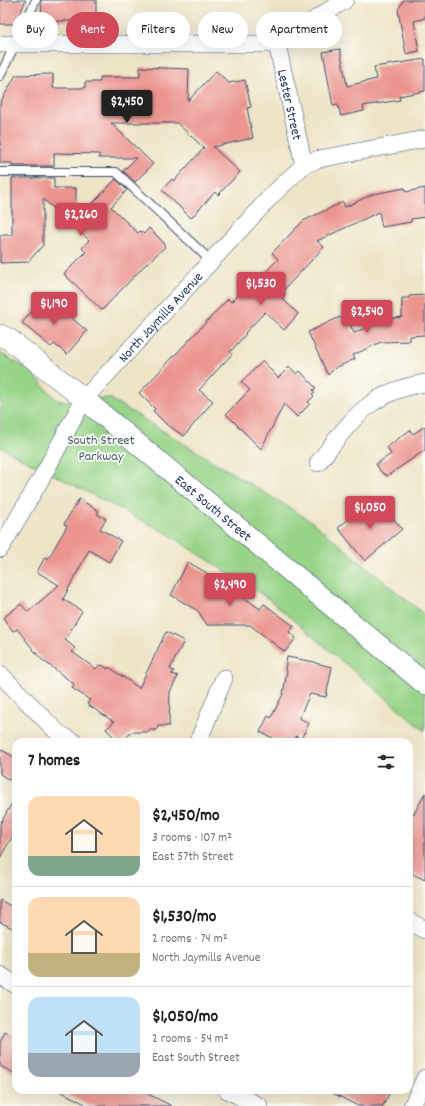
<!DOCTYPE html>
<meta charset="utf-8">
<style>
:root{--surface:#fff;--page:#f2f2f2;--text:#222;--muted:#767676;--line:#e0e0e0;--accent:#d1495b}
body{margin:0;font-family:Dekko,sans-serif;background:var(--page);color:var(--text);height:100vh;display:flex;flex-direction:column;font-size:15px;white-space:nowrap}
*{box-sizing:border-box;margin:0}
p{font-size:13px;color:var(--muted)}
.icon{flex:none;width:22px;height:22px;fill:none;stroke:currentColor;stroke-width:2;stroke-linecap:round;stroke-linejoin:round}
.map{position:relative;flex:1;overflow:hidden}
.sheet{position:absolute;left:12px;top:738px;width:401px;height:356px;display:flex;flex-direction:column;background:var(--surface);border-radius:12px;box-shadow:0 4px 16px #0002}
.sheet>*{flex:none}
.banner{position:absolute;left:12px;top:12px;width:401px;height:36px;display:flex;gap:8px}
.price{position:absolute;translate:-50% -34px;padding:0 9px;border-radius:4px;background:var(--accent);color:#fff;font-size:13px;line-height:26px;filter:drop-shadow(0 1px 2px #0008)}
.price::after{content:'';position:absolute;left:50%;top:24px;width:12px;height:9px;margin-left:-6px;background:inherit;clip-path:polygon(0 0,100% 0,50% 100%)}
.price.selected{background:#222;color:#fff}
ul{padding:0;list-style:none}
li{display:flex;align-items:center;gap:12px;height:100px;padding:0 16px}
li+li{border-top:1px solid var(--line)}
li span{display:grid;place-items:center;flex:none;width:112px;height:80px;border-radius:12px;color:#555}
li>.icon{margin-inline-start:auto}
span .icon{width:48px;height:48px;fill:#fffc;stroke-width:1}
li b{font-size:17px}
h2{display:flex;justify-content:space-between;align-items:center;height:48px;padding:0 16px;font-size:17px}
.tag{padding:0 14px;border-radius:18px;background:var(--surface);box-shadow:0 4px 16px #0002;font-size:14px;line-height:36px}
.tag.selected{background:var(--accent);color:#fff}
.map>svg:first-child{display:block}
</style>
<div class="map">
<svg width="425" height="1106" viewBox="0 0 425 1106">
<rect width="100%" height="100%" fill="#fdfcf7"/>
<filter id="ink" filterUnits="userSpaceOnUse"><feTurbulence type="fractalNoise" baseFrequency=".025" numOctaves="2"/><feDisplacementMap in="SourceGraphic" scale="8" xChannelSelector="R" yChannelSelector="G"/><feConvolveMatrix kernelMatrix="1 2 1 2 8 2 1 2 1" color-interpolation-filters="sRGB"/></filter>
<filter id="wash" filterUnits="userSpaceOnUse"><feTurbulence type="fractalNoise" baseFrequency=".012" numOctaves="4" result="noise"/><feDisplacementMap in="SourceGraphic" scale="16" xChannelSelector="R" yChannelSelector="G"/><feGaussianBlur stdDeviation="0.9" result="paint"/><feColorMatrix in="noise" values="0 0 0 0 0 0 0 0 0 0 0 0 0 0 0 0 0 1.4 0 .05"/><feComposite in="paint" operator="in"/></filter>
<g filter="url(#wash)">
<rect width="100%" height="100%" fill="#eee5c8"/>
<path fill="#98d388" stroke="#5a8173" d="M0,353L28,369L58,401L109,398L311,521L425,615V731L267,598L168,534L0,447Z"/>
<g id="blocks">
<g fill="#eb9490">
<path d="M0,0H26L15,24H0Z"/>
<path d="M41,0H96V21H42Z"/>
<path d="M403,0H425V18L414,21L419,51L406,54L398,10Z"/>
<path d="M340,49L347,86L376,79L374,67L425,59V91L399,96L400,100L363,106L364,111L341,116L338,105L333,106L323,52Z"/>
<path d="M140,67L189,69L188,101L216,71L229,83L245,80L251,107L247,108L253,138L213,147L240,172L218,195L215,192L191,218L162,190L172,179L174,181L204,148L177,123H111L153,164L135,182L123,171L136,158H99V154L54,153V166H12V163H0V103L16,75L53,74V88H85V82H100V77H140Z"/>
<path d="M12,178H54V188H76V221L116,179L127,190L111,207L138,233L140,231L144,234L149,228L165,244L164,246L165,247L145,265L102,310L64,274L86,252L82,248L89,240L43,199V245L28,262L0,263V235H12Z"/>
<path d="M405,188L406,192L425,188V217L411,219V222L382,227L379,212L317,241L324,247L279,295L298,314L284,330L265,312L245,333L246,334L230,352L232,354L199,390L213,401L184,436L166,424L153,411L155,409L139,393L228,299L231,302L255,278L258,280L278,259L272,253L303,221L343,202L345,207L373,194Z"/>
<path d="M45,295L87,331L67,354L54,344L51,347L22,323Z"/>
<path d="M425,295V335L409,336V341L381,342L353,355L355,359L335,368L328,375L308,332L340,317L341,319L346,316L354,333L384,319L402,317V298H409V296Z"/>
<path d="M263,361L278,378L289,367L297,374L300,371L316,388L313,390L315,392L312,394L314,396L308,402L310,404L297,417L284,404L261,449L226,414L250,390L241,382Z"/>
<path d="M425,426V450L387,476L381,472L376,464L391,454L387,447L410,430L413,434Z"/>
<path d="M79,499L99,511L97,514L106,519L100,529L121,541L109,562L89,550L63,599L82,611L65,640L75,648L72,652L96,669L99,665L101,666L102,665L108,669L109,667L139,688L166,632L184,641L170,669L174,671L172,674L178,676L170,692L169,726H158L157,730H149V732H132L121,742H119L106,729L114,722L87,704L90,700L72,688L74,684L40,658L17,629L13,631L3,618L21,604L28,612L59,585L37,572L45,557L48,559L67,526L64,524Z"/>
<path d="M378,500L402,529L365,561L338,528L351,517L354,520Z"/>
<path d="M188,562L212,576L209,587H235V591L260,609L264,604L294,626L289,632L296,638L285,652L250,625H207L198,611L171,595Z"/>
<path d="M287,657L315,662V663L332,667L326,697L310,694L299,718L309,723L301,739L296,736L294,742H282L260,732L268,716L271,718L283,694L287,671L285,669Z"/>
<path d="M0,749L16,758V784L0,774Z"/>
<path d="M425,793V880L409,872V811L414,814Z"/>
<path d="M16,796V830L0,858V824Z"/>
<path d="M0,900L16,909V930L0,922Z"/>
<path d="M5,1032L16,1038V1074L0,1066V1042Z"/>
<path d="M58,1090H140L172,1106H89Z"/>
<path d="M327,1090H391L383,1106H358Z"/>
</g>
</g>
</g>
<g filter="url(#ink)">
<use href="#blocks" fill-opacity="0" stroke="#3b4a6e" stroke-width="1"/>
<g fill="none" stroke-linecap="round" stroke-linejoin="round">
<defs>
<g id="service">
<path d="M0,76L36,0"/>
<path d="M0,172H116L211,261"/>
</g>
<g id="minor">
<path d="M0,44H277L345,0"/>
<path id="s1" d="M277,44L304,165"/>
<path d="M318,463C351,421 368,392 425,383"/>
<path id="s2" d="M0,549L42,477L84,399L273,194L304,165L319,159L425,139"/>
<path d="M0,674L58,733L74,742"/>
<path d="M198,742L224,678"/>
<path d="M409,921L425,930"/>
<path d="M0,975L16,985"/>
<path d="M227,1090L259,1106"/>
<path d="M412,1106L425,1078"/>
</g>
<g id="tertiary">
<path id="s3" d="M0,335L10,340L84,399L425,684"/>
</g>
</defs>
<use href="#service" stroke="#3b4a6e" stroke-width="10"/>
<use href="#minor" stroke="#3b4a6e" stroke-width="18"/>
<use href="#tertiary" stroke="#3b4a6e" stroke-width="22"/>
<use href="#service" stroke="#fff" stroke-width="8"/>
<use href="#minor" stroke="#fff" stroke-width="17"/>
<use href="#tertiary" stroke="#fff" stroke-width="21"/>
</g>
</g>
<g text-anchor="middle" stroke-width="3.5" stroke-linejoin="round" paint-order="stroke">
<g font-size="14" fill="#1b2f5e" stroke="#fdfcf7">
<text dy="5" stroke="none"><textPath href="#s1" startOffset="62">Lester Street</textPath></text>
<text dy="5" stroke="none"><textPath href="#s2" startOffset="284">North Jaymills Avenue</textPath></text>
<text dy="5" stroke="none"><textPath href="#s3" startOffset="275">East South Street</textPath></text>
</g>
<g font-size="14" fill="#40606b" stroke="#fdfcf7">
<text x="101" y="444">South Street<tspan x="101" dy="16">Parkway</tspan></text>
</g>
</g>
</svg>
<b class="price selected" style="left:127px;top:124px">$2,450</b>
<b class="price" style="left:81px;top:237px">$2,260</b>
<b class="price" style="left:261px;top:306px">$1,530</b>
<b class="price" style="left:54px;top:326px">$1,190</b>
<b class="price" style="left:367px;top:334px">$2,540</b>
<b class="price" style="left:370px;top:530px">$1,050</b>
<b class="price" style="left:230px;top:607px">$2,490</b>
<div class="banner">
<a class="tag">Buy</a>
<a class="tag selected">Rent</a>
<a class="tag">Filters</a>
<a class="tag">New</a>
<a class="tag">Apartment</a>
</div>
<section class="sheet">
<h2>7 homes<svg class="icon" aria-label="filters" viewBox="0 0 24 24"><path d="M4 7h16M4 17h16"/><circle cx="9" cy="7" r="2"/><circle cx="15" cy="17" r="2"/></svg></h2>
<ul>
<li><span style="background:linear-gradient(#ffd9b3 75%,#7fa58c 0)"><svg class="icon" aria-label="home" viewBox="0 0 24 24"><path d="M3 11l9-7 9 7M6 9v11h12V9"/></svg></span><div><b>$2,450/mo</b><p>3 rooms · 107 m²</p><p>East 57th Street</p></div></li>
<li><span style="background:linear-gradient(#ffd9b3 70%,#c2b280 0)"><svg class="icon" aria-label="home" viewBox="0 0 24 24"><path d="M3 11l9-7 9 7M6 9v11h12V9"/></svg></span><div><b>$1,530/mo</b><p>2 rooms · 74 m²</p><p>North Jaymills Avenue</p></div></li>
<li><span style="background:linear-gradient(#bfe0f5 70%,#9aa5b1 0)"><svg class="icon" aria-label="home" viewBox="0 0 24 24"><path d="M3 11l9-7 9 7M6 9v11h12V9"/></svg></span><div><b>$1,050/mo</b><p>2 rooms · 54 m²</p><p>East South Street</p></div></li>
</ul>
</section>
</div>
